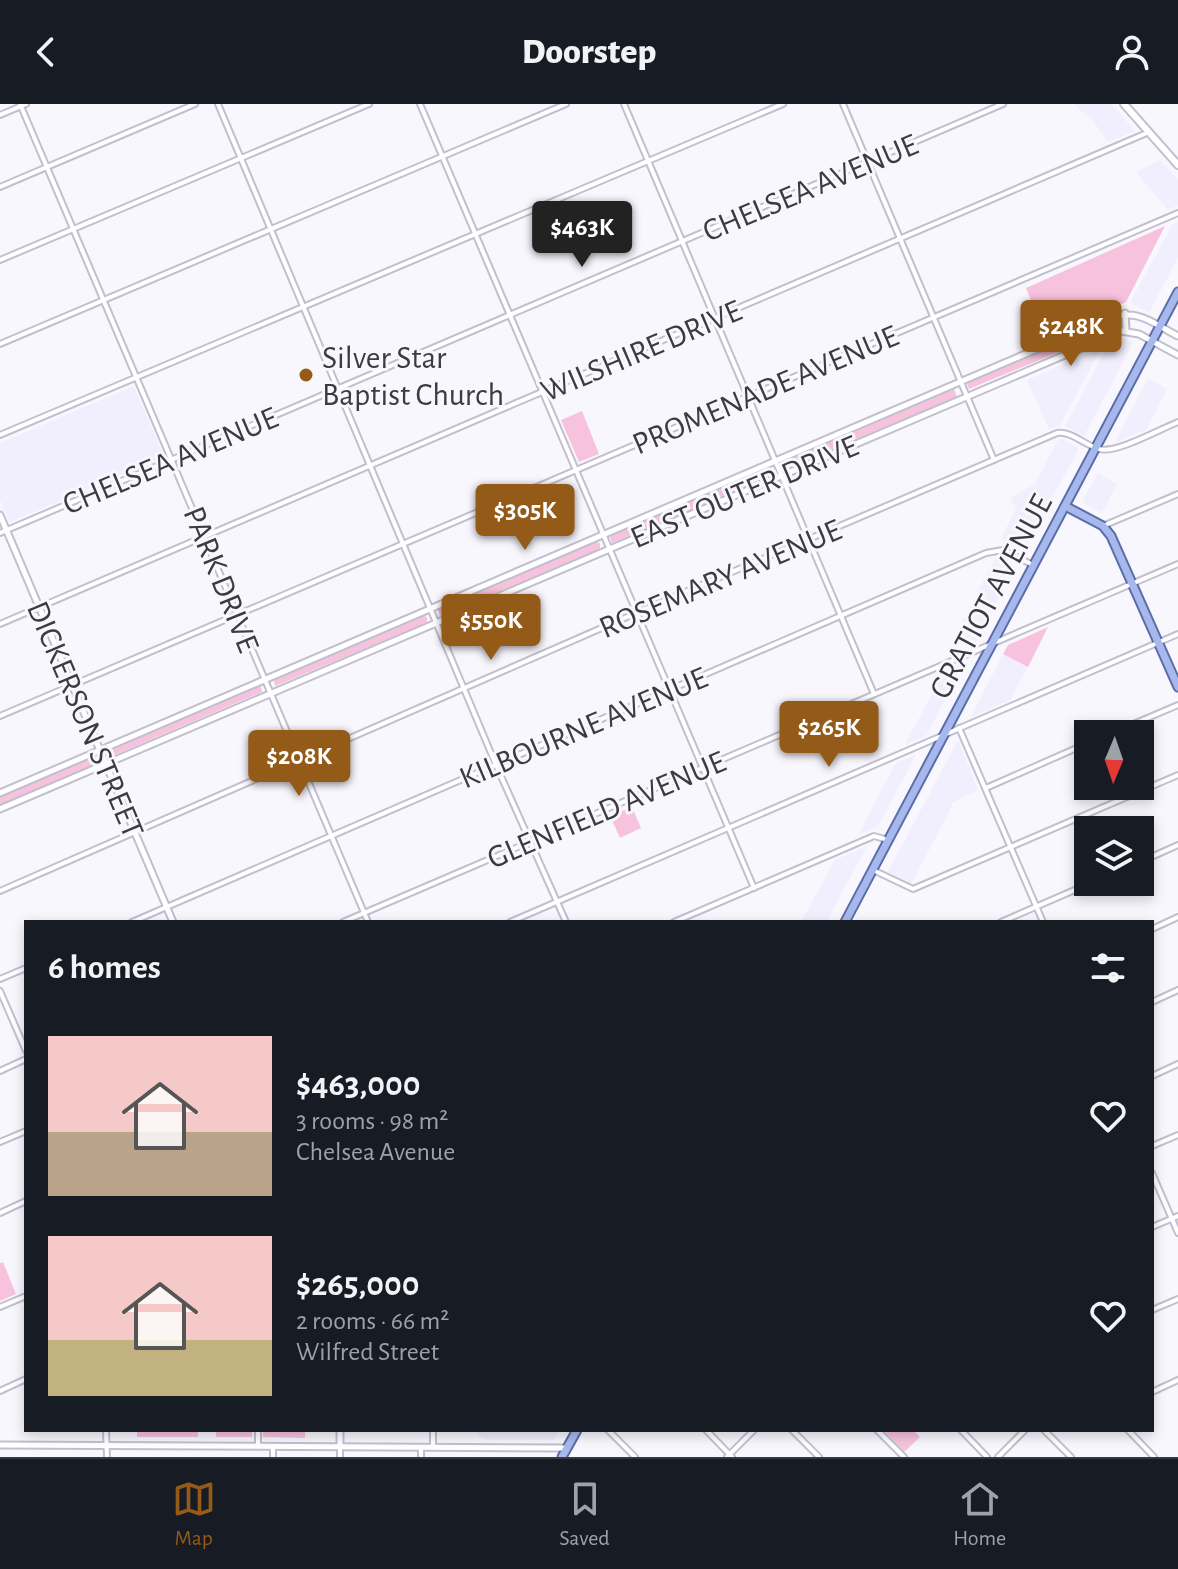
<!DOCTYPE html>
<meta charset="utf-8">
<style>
:root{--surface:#171b24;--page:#20242c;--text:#f1f3f6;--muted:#9ea1a6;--line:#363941;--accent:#945a17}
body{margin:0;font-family:"Alegreya Sans",sans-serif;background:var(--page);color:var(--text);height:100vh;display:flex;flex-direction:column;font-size:30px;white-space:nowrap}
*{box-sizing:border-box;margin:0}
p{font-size:26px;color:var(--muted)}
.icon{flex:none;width:44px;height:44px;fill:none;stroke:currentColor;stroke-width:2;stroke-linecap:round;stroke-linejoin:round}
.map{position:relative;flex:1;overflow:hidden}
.sheet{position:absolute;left:24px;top:816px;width:1130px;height:512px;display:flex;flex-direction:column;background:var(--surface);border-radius:0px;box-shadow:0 4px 12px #0003}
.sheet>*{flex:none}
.needle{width:52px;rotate:182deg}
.controls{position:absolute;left:1074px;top:616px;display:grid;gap:16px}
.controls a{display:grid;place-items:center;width:80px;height:80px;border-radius:0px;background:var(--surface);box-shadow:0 4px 12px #0003;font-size:40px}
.price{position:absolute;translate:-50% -68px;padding:0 18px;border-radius:8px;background:var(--accent);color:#fff;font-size:26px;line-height:52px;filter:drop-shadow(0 2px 4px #0008)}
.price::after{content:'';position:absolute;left:50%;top:48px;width:24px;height:18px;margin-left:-12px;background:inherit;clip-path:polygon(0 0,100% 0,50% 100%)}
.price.selected{background:#222;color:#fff}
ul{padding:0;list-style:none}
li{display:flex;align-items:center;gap:24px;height:200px;padding:0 24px}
li span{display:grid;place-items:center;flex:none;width:224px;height:160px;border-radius:0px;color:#555}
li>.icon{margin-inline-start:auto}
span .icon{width:96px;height:96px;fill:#fffc;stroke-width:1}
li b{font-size:34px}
h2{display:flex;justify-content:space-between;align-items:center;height:96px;padding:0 24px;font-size:34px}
header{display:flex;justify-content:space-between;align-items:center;height:104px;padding:0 24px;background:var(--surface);font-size:36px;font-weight:800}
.dock{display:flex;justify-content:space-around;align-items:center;height:112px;border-top:2px solid var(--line);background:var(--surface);font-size:22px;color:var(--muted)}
.dock a{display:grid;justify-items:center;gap:4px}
.dock .selected{color:var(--accent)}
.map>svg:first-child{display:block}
</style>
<header><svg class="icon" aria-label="back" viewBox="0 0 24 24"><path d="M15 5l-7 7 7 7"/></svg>Doorstep<svg class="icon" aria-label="person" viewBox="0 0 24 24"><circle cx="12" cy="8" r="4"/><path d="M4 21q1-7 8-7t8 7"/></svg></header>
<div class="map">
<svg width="1178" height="1353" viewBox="0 0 1178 1353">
<rect width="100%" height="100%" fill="#f9f7fe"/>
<g fill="#f1eefd">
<path d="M1074,0H1111L1135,27L1108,38L1094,18Z"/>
<path d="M1160,56L1178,76V101L1168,106L1136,68Z"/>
<path d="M1178,117V154L1149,208L1130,199L1173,120Z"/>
<path d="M1125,234L1133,239L1084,332L1065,322L1108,241Z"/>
<path d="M1101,244L1060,322L1049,325L1027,276Z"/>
<path d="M1148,274L1167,285L1147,325L1115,339Z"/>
<path d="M134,282L164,353L10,418L0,396V339Z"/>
<path d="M1061,335L1079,344L1024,447L1001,434L1016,405L1010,394L1035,380L1058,336Z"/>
<path d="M1098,369L1117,380L1102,409L1082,398Z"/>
<path d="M996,453L1015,463L976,538L957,528Z"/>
<path d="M1003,550L1028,563L1010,596L971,613Z"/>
<path d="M964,559L926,632L905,640L945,567Z"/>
<path d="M958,636L978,686L951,699L952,702L911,780L888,768Z"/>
<path d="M916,651L878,722L858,731L896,659Z"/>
<path d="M867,742L826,818H801L835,756Z"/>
<path d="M476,1326H559L554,1336H487L481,1334Z"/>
</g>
<g fill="#f7c2dd">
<path d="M1165,122L1126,198L1046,233L1026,184Z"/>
<path d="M1120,217L1121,221L1115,225L969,285L967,280L969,278L1110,218Z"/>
<path d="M954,285L957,293L785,365L783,359L785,357Z"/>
<path d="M582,307L599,350L579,358L561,316Z"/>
<path d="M768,364L771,366V372L612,439L610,433L612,431Z"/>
<path d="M596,438L600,439V445L440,512L438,506L440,504Z"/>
<path d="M424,512L427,513V519L275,582L274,576Z"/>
<path d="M1048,523L1028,563L1003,550L1008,541Z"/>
<path d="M258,581L261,582L262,588L110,653L107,646L109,645Z"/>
<path d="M94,652L97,660L0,701V692Z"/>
<path d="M632,703L641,724L620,734L610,712Z"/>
<path d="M3,1158L16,1190L0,1197V1159Z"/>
<rect x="137" y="1326" width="61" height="7"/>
<rect x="216" y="1326" width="36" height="7"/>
<path d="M263,1326H305V1334L263,1333Z"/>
<path d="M883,1326H913L920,1333L904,1348Z"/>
</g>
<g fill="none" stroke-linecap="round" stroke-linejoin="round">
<defs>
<g id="minor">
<path d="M20,0L368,818"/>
<path d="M218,0L496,661L566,818"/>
<path d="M420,0L754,784"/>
<path d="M624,0L874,590"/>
<path d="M843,0L994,356"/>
<path d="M0,11L26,0"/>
<path d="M0,83L195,0"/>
<path d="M0,156L369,0"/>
<path d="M0,240L566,0"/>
<path d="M0,331L783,0"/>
<path d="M1103,422L1178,390"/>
<path d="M0,429L1003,0"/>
<path d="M0,520L1149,28"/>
<path d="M0,612L1178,109"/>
<path d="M959,624L1043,818"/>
<path d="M1110,630L1178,601"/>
<path d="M986,684L1088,639"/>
<path d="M1140,758L1178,741"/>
<path d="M873,766L913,785L1178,671"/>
<path d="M0,787L636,509L1057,329C1072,327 1084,341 1099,345C1116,350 1160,325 1178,318"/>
<path d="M132,818L986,449L1003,446L1033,461"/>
<path d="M343,818L1178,460"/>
<path d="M510,818L1178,530"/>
<path d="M674,818L874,732L888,736"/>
<path d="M1001,818L1093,778"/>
<path d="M1152,825L1178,813"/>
<path d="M0,875L26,864"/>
<path d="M0,887L26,947"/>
<path d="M1152,898L1178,886"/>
<path d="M0,967L26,955"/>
<path d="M1152,972L1178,960"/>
<path d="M0,1038L26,1027"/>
<path d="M1152,1042L1178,1031"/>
<path d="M1152,1069L1178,1129"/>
<path d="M0,1109L26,1097"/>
<path d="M1152,1123L1178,1112"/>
<path d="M0,1203L26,1192"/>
<path d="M1152,1206L1178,1195"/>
<path d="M0,1287L26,1275"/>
<path d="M1152,1288L1178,1276"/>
<path d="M106,1326L107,1353"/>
<path d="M433,1326V1343"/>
<path d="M608,1326L635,1353"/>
<path d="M706,1326L732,1353"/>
<path d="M792,1326L819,1353"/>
<path d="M877,1326L904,1353"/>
<path d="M961,1326L987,1353"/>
<path d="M1044,1326L1071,1353"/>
<path d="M1128,1326L1154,1353"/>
<path d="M258,1342V1326"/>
<path d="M273,1342V1353"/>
<path d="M340,1353V1342"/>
<path d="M421,1353V1343"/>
<path d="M727,1353L754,1326"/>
<path d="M998,1353L1025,1326"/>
</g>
<g id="tertiary">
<path d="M1125,209L1126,226"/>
<path d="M0,411L173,818"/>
<path d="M0,689L1107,215C1139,204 1150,218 1178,232"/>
<path d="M0,705L1121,227L1139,230L1178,251"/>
<path d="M0,1341L567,1344"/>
<path d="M340,1342V1326"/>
</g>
<path id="secondary" d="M1124,0L1178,61"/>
<g id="primary">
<path d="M1065,402L1103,422L1111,432L1178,583"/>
<path d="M845,818L1178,188"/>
<path d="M562,1353L577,1326"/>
</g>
</defs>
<use href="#minor" stroke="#c2bfd0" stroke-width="8"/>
<use href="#tertiary" stroke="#c2bfd0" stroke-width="9"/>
<use href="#secondary" stroke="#c2bfd0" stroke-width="10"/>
<use href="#primary" stroke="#5b6da9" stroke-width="11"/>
<use href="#minor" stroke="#fff" stroke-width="4"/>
<use href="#tertiary" stroke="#fff" stroke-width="5"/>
<use href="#secondary" stroke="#fff" stroke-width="6"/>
<use href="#primary" stroke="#a7b8ed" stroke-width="7"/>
</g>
<circle fill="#945a17" stroke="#f9f7fe" stroke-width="3" cx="306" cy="271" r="8"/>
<g text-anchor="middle" stroke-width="6" stroke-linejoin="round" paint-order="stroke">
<g font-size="32" fill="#3c3b41" stroke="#f9f7fe">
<text transform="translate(810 83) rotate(-23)" y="11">CHELSEA AVENUE</text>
<text transform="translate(641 246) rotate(-23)" y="11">WILSHIRE DRIVE</text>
<text transform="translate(765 285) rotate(-23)" y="11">PROMENADE AVENUE</text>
<text transform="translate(170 356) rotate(-23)" y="11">CHELSEA AVENUE</text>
<text transform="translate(744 387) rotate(-23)" y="11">EAST OUTER DRIVE</text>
<text transform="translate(720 474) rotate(-23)" y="11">ROSEMARY AVENUE</text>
<text transform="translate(222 475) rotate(68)" y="11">PARK DRIVE</text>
<text transform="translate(990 492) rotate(-62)" y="11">GRATIOT AVENUE</text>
<text transform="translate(86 615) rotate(67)" y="11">DICKERSON STREET</text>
<text transform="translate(583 623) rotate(-23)" y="11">KILBOURNE AVENUE</text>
<text transform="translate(606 705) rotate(-23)" y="11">GLENFIELD AVENUE</text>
</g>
<g font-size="32" fill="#3c3b41" stroke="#f9f7fe" text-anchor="start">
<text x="322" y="264">Silver Star<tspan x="322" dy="37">Baptist Church</tspan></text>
</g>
</g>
</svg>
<div class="controls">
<a><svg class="needle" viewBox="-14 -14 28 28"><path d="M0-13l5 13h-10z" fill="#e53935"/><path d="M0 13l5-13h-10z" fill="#9ea1a6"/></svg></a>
<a><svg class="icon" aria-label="layers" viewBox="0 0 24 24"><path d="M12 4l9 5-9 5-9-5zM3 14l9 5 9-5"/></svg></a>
</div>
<b class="price selected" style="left:582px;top:165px">$463K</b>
<b class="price" style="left:1071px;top:264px">$248K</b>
<b class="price" style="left:525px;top:448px">$305K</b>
<b class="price" style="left:491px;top:558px">$550K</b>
<b class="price" style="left:829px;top:665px">$265K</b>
<b class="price" style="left:299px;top:694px">$208K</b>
<section class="sheet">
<h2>6 homes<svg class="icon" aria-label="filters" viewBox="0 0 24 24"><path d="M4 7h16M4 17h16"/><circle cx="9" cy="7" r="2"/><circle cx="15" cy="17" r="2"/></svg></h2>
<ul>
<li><span style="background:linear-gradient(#f6c9c9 60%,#b9a48a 0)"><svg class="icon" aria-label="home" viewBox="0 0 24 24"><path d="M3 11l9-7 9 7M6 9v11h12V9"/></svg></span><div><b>$463,000</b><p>3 rooms · 98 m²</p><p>Chelsea Avenue</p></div><svg class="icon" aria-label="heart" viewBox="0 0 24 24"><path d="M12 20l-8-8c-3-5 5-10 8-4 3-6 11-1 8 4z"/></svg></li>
<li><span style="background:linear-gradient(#f6c9c9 65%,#c2b280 0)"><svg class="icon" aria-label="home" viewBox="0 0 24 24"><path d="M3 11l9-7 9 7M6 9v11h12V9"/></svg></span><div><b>$265,000</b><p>2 rooms · 66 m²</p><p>Wilfred Street</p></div><svg class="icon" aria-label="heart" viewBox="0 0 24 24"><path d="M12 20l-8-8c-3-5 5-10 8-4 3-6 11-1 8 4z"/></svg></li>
</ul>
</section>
</div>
<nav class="dock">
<a class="selected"><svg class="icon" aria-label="map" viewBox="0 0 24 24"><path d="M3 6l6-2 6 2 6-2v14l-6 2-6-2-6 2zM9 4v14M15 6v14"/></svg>Map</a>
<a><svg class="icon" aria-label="saved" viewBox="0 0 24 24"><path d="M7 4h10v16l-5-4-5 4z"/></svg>Saved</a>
<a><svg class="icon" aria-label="home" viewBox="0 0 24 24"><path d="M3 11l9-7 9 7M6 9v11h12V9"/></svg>Home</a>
</nav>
